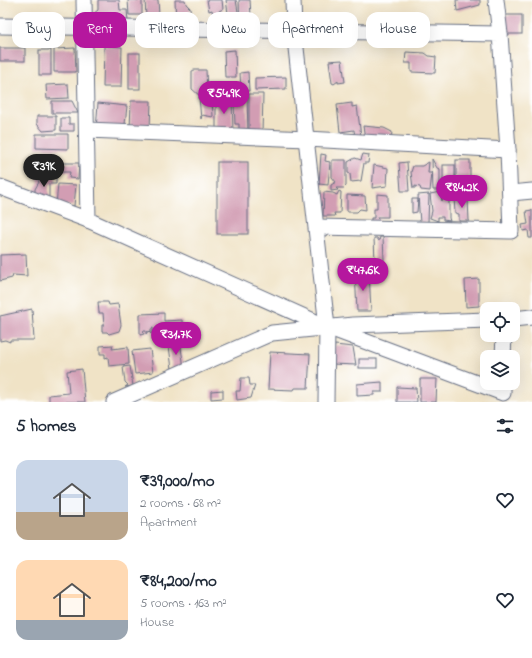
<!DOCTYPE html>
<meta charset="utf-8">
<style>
:root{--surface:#fff;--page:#f2f2f3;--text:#1f2937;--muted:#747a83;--accent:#b5179e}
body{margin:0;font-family:"Indie Flower",sans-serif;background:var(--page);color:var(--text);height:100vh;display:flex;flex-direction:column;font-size:15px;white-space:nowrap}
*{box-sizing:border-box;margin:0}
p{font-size:13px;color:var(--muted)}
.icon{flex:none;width:22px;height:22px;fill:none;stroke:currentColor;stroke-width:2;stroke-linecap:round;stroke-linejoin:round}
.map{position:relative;height:402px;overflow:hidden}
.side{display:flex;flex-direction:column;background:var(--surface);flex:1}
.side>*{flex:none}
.top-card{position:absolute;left:12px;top:12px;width:508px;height:36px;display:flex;gap:8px}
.fabs{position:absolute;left:480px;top:302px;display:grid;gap:8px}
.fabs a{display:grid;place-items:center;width:40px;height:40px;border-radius:8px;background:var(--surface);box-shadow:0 4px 16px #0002;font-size:20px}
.price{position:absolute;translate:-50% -34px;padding:0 9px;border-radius:14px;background:var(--accent);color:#fff;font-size:13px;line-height:26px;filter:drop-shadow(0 1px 2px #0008)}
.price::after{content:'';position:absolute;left:50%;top:24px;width:12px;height:9px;margin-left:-6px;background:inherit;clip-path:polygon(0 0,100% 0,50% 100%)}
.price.current{background:#222;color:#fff}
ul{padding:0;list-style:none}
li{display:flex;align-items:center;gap:12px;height:100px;padding:0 16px}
li span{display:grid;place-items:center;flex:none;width:112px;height:80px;border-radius:12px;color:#555}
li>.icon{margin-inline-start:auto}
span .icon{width:48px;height:48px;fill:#fffc;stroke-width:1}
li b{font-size:17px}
h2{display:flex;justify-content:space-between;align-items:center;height:48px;padding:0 16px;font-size:17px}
.chip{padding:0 14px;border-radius:12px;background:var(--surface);box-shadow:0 4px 16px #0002;font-size:14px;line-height:36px}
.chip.current{background:var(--accent);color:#fff}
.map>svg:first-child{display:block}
</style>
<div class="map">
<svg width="532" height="402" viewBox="0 0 532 402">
<rect width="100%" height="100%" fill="#fff"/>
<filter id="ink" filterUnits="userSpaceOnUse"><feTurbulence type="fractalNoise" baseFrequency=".025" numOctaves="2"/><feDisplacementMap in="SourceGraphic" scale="8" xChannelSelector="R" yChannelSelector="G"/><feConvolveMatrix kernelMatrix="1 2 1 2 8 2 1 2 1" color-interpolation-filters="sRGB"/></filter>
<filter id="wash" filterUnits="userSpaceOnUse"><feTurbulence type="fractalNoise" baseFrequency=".012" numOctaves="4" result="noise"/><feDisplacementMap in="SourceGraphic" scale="16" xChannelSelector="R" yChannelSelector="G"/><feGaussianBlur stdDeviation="0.9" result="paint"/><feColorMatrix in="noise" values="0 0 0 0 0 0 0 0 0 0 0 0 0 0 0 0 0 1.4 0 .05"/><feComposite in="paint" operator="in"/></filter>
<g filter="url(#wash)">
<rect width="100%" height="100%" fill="#f0e3c6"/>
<g id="blocks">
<g fill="#d29db3">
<path d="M98,0H119L120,10H127L128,22L93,24V14L98,10Z"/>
<path d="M128,0H142V15H129Z"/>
<path d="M145,0H158L160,30H152L151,18L146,16Z"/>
<path d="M175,0H185L186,4L190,8L191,23H176Z"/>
<path d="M207,0H222L223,9L219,11V14L213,15L212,10L209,11Z"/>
<path d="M226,0H236L240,24L231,33Z"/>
<path d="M239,0H250L252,32H240Z"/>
<path d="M456,0H480V5L457,11Z"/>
<rect x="500" y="15" width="22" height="19"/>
<path d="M104,46L122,47L121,87H103Z"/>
<rect x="0" y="48" width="25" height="13"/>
<path d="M75,48L76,72H54V49Z"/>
<rect x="39" y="50" width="12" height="25"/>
<path d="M235,50L236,77H225L224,51Z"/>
<path d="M406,52L425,53L429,56L436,57L435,73L411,72V63H405Z"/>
<rect x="129" y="53" width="11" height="36"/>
<path d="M342,60L345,82L338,83V81L334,84L332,83L329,61Z"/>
<path d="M194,70H206L207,95L200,96L192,89V71Z"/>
<path d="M248,72L249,91H241L240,73Z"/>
<path d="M286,77V89L255,90V78Z"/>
<path d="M68,84L69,98L47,99L46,85Z"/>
<path d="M249,94H263L262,133L249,134Z"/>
<path d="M239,95H247L248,135H239V124H235L234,102Z"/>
<path d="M212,96L213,117L202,115L201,119L199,97Z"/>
<path d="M216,98H232L233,132H216Z"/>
<path d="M52,101H72L78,113H52Z"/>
<path d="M131,101H151L150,128L130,131Z"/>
<path d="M98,103L127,106L124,133L96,130Z"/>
<path d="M352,103V107L357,106L361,136L355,137L354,130L340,132L337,105Z"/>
<path d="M37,116H56V130L43,131L37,124Z"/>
<path d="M61,118H69V124H74V131H61Z"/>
<path d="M363,126L384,128L392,132L391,139L365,138Z"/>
<path d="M36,134H68V149L36,148Z"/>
<path d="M321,154L326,155L325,161L330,162L328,185L319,184Z"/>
<path d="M363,154L369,155L368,163H364L361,181L351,182L350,174L348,173V162L355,158L361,160Z"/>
<path d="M40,155H54L59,163H79L78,179L69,178L70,172H40Z"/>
<path d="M432,159L437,168L440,169V190H433Z"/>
<path d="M332,160H346V186L344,188H336L338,190L331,191V185L336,182L332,177Z"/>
<rect x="456" y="160" width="14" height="30"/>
<rect x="217" y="162" width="31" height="72"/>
<path d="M407,162L409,191H401L399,163Z"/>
<path d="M429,162L428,173H432L430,191L421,190L420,187L415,186V188H413L411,172L413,166H422Z"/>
<path d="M374,165L388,168L387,186L372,188Z"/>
<rect x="443" y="165" width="12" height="22"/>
<path d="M36,175H56V184H49V202H35V189L39,182Z"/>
<path d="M58,184L76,185L74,206L56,205Z"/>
<path d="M339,191L341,192L340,213H334L335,216H323L324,192L333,193L337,195Z"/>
<path d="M441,192L442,201V192L451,193V199L449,198V218L450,221L443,220V217H438V221L430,218L432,211L430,194Z"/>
<path d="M377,194L388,195V217H377L380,222H371V218H374V209H377Z"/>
<path d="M429,194L428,222L420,223L418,195Z"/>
<path d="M347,195L365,196L366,210L360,209L357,212H347Z"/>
<path d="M454,198L468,199L469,221H459V214L455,213Z"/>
<path d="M412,199H418L417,212L412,213Z"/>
<path d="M532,210V238H529L528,230L523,231L522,225L528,224L526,211Z"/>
<path d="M380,237H383L384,260L375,261L374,238H377L379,241Z"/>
<path d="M26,254L27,276L13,275L12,278L0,281V255Z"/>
<path d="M355,272H369L371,311H357Z"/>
<path d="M479,279V306L466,307L465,280Z"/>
<path d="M98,302H108L109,305L118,304L121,325L119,331L109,334L107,332H102V325H104L103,313H99Z"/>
<path d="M32,309L34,340H10V342L5,340L0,341V316Z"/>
<path d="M164,313V321L182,320L183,335L153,336V328L151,329V334L148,331L146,334V331H143L144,334L140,335V314Z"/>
<path d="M180,341L184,368L172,369L169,346L173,342Z"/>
<path d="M113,345L112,349L128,347L129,364L109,366L108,357L105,358V354H100V346Z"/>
<path d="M335,345L353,347L356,365L332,364Z"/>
<path d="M150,349L153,372L135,374L132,351Z"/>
<path d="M270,352L310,354L308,388H295L294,390L268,389Z"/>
<rect x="359" y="359" width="18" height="9"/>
<path d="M130,366L133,386L125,387L128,385L125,382L123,367Z"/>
<path d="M82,369L85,402H49V395L69,393L67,371Z"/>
<path d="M241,378H249L250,385H255L251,398L237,400L236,391H240Z"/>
<path d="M420,379H437L436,402H420Z"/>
<path d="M382,382V392H374V395L357,396V384Z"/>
<path d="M397,387L416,388L417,402H397Z"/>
<path d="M223,390V398L211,399V391Z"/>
</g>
</g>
</g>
<g filter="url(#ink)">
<use href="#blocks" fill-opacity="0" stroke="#666e82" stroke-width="1"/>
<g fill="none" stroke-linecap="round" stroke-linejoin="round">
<defs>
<g id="minor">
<path d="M84,0L88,220L327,327L503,393V383"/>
<path d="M293,0L294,30L327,327L326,402"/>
<path d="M496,0L500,34"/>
<path d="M0,26L500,34L508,150L307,139L87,130"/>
<path d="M0,187L88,220"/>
<path d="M511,193L532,191"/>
<path d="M317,227L511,231L508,150"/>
<path d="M513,319L532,317"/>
<path d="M503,357L504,335"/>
<path d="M114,402L272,333L353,325L487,320"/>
</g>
</defs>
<use href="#minor" stroke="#666e82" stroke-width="17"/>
<use href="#minor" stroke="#fff" stroke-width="15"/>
</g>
</g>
</svg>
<div class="fabs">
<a><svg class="icon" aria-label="locate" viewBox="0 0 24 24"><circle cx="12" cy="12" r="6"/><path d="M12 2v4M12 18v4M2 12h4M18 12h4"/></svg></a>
<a><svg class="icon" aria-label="layers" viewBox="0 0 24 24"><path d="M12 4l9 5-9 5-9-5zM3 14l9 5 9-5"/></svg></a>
</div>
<b class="price" style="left:224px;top:115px">₹54.9K</b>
<b class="price current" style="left:44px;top:188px">₹39K</b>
<b class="price" style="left:462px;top:209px">₹84.2K</b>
<b class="price" style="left:363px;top:292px">₹47.6K</b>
<b class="price" style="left:176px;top:356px">₹31.7K</b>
<div class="top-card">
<a class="chip">Buy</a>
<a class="chip current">Rent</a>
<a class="chip">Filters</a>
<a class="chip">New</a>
<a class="chip">Apartment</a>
<a class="chip">House</a>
</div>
</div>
<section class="side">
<h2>5 homes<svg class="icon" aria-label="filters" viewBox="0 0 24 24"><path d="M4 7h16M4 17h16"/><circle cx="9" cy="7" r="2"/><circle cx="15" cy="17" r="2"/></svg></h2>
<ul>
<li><span style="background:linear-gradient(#c9d6e8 65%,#b9a48a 0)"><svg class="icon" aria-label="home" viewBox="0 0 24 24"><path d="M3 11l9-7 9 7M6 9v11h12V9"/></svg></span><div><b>₹39,000/mo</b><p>2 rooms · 68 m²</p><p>Apartment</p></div><svg class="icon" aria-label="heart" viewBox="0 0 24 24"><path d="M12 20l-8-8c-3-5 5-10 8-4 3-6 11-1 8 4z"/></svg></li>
<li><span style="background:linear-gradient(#ffd9b3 75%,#9aa5b1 0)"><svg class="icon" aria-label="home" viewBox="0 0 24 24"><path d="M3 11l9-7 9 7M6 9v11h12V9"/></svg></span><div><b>₹84,200/mo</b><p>5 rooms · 163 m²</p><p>House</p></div><svg class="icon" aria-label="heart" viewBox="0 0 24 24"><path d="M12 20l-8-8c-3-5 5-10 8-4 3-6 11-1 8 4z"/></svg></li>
</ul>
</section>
